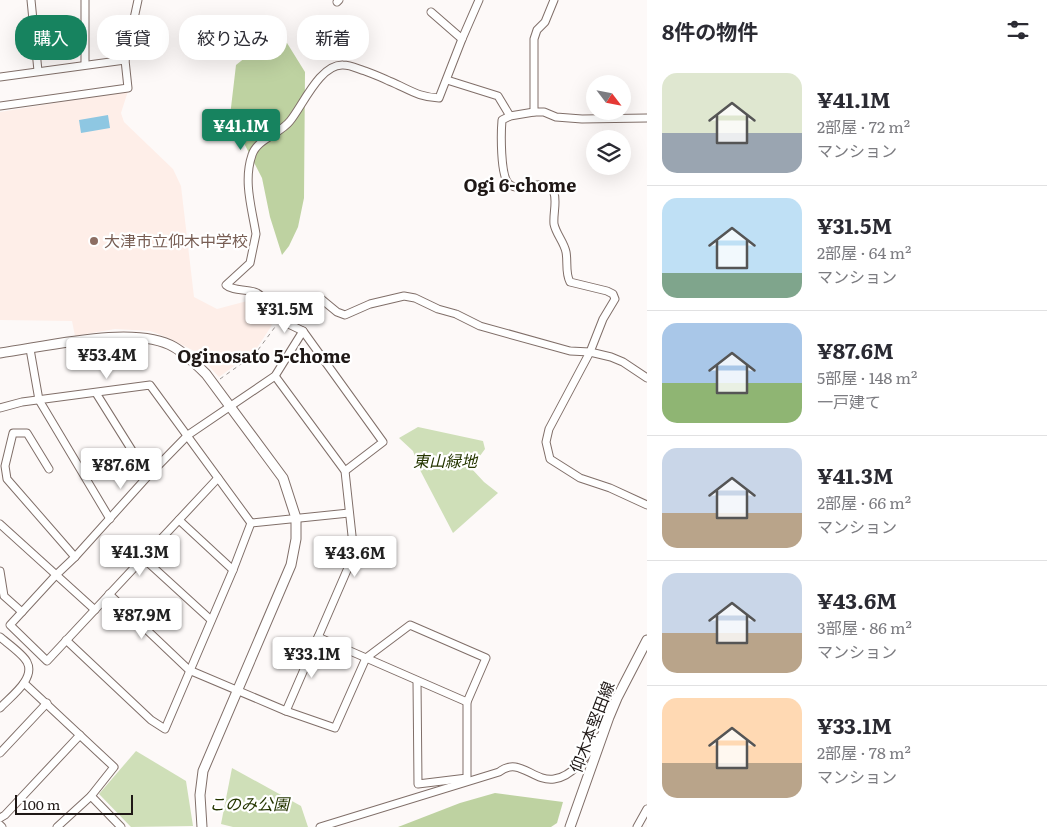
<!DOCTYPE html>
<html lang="ja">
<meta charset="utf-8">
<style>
:root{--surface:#fff;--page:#f7f7f7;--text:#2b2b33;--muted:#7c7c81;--line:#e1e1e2;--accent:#17835f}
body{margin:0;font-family:Literata,"Noto Sans JP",serif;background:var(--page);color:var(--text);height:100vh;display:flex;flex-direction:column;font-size:19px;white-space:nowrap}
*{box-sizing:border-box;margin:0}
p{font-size:16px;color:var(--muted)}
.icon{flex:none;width:28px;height:28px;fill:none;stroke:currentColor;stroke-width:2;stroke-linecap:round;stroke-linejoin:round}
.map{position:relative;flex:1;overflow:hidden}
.panel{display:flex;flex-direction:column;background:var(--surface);width:400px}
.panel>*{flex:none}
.top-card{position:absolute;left:15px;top:15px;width:475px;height:45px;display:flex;gap:10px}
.needle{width:32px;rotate:122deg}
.controls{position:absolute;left:586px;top:75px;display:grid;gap:10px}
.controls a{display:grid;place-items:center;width:45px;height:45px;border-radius:50%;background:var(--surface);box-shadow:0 5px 20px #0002;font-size:25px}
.scale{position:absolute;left:15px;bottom:12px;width:118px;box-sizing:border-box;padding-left:5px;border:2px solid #1f1816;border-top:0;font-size:14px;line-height:18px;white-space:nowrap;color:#1f1816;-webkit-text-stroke:4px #fff;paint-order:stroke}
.price{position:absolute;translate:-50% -42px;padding:0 11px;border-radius:5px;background:#fff;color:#222;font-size:16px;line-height:32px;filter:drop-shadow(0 1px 2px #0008)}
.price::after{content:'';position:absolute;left:50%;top:30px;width:15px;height:11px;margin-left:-8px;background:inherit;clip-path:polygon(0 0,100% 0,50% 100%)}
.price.on{background:var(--accent);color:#fff}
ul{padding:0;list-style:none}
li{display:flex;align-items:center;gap:15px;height:125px;padding:0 15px}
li+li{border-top:1px solid var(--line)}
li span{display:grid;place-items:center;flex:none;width:140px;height:100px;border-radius:15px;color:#555}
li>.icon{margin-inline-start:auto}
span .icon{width:60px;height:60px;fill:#fffc;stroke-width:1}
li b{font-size:21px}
h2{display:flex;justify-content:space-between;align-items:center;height:60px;padding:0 15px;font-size:21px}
.tag{padding:0 18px;border-radius:20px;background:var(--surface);box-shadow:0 5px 20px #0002;font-size:18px;line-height:45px}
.tag.on{background:var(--accent);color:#fff}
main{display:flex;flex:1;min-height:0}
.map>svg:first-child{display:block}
</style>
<main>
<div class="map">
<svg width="647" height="827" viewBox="0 0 647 827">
<rect width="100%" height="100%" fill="#fdf9f8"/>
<path fill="#feeee8" d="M128,91L121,113L124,122L173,169L181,186L194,297L217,309L251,300L272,325L255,351L219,377L196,352L169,338L150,331L115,329L75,336L72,321L0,320V112Z"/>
<g fill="#cfdfb8">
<path d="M418,427L483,441L485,449L471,468L484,482L498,493L453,533L420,470L413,451L399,438Z"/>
<path d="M136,751L186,781L193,826L131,827L99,794Z"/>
<path d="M232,768L301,806L308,827H233L221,824Z"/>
</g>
<g fill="#bed2a1">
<path d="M287,43L305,72L304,198L298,227L289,246L282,255L270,217L262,178L230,116L236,65L256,49Z"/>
<path d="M495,793L563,802L557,823L551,827H398L460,803Z"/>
</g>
<path fill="#8ec7e2" d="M108,115L110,128L81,133L79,120Z"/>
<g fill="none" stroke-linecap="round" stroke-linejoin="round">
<defs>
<g id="minor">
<path d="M31,0L38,71"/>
<path d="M85,0V64"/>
<path d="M479,0L462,39L439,98C417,97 409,89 389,81C381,77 373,74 365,71C358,69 351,65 343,65C320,64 303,105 290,121C280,134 257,139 252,155C243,181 252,209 256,234L250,263L226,285C234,292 247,288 257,293C266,298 271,310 276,318L306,298H320L337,312L345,315L370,304L404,296L415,298L438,309L456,314L480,326L570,351L590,352L611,357L623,362L647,378"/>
<path d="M337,2L339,0"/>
<path d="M431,12L462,39"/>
<path d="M0,77L125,60"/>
<path d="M447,80L498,96L510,116"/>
<path d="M0,106L128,88L125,60L138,0"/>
<path d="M534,112V39L537,30L545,22L554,0"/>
<path d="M647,118L582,119L556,117L544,112H534L510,116L502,120C501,132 500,176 509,184C521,195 547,174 554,193C557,202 553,214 554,224C556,234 564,242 566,252C568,262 565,273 570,282L607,291L613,294L615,299L603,319L590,352L549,429L546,442L550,459L580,478L610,488L647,505"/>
<path d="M276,318L303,331"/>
<path d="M30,349L39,400L110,519"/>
<path d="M275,376L345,471L354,554L286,711"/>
<path d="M96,393L148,476"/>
<path d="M0,408L22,402L150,385L251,523"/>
<path d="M49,469L27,433H13L5,466L7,479L75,557"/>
<path d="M218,478L47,661L10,625L56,575L75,557L148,476L188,435L275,376L303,331L383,442L345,471"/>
<path d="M179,520L233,570"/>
<path d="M251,523L349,513"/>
<path d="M0,524L95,610"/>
<path d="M143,558L211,620"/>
<path d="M0,571L4,596L22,612"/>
<path d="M109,594L189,670L286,711L335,728L366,658L410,625L486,658L467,702V778L418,784L417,681"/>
<path d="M0,637C7,643 23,654 27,662C36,679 10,697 0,708"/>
<path d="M318,637L467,702"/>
<path d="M66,640L151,720L165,729L233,570L251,523"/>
<path d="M24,683L114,767L91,796L57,827"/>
<path d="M0,753L47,703"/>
<path d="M91,796L121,827"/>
<path d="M0,818L5,815L80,735"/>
<path d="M0,825L2,827"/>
<path d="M320,827L499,772C519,756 533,782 554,779C575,776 589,752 599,737"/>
<path d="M637,827L647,809"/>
</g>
<path id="tertiary" d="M0,353C45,347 135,324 174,347C186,354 196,364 206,374L283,478L296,518V539L291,565L203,771L200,795L202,827"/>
<path id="secondary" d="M570,827L609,717L617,698L647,640"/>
</defs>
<use href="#minor" stroke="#806f69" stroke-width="9"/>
<use href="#tertiary" stroke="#806f69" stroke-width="11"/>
<use href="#secondary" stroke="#806f69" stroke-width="11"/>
<path stroke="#989391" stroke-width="1" stroke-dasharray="4 4" stroke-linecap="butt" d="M220,379L255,354L275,327"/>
<use href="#minor" stroke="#fff" stroke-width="7"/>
<use href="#tertiary" stroke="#fff" stroke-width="9"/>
<use href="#secondary" stroke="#fff" stroke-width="9"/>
</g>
<circle fill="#8d6e63" stroke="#fff" stroke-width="2" cx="94" cy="241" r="5"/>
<g text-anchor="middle" stroke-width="4.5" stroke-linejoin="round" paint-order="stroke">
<g font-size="16" fill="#785e54" stroke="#fff" text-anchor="start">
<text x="104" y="247">大津市立仰木中学校</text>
</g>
<g font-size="16" font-style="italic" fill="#253600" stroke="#fff">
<text x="445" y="467">東山緑地</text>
<text x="249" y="810">このみ公園</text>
</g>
<g font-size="16" fill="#1f1816" stroke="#fff">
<text transform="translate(592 727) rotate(-69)" y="6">仰木本堅田線</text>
</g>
<g font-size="18" font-weight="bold" fill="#1f1816" stroke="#fff">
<text x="520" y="192">Ogi 6-chome</text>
<text x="264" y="363">Oginosato 5-chome</text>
</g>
</g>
</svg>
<div class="controls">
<a><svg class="needle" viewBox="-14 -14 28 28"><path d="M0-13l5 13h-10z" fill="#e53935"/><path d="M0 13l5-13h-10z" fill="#7c7c81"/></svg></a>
<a><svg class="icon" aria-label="layers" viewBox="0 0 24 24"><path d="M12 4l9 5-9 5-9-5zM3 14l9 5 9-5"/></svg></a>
</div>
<div class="scale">100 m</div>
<b class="price on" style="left:241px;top:151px">¥41.1M</b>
<b class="price" style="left:285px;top:334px">¥31.5M</b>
<b class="price" style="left:107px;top:380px">¥53.4M</b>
<b class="price" style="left:121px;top:490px">¥87.6M</b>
<b class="price" style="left:140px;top:577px">¥41.3M</b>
<b class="price" style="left:355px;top:578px">¥43.6M</b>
<b class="price" style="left:142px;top:640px">¥87.9M</b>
<b class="price" style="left:312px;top:679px">¥33.1M</b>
<div class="top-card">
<a class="tag on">購入</a>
<a class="tag">賃貸</a>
<a class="tag">絞り込み</a>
<a class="tag">新着</a>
</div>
</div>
<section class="panel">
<h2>8件の物件<svg class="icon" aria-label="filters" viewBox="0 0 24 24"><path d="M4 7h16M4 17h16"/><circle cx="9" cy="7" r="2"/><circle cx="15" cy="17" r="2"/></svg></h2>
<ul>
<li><span style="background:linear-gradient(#dfe7d0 60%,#9aa5b1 0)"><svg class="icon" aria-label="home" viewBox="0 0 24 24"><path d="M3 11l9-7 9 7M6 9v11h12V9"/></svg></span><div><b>¥41.1M</b><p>2部屋 · 72 m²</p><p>マンション</p></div></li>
<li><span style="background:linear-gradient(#bfe0f5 75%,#7fa58c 0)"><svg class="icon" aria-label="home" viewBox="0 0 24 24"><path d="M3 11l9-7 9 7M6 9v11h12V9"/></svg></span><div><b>¥31.5M</b><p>2部屋 · 64 m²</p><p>マンション</p></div></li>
<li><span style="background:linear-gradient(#a9c7e8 60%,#8fb573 0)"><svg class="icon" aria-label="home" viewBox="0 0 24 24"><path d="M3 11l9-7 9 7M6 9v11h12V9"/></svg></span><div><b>¥87.6M</b><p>5部屋 · 148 m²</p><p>一戸建て</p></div></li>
<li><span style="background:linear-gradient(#c9d6e8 65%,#b9a48a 0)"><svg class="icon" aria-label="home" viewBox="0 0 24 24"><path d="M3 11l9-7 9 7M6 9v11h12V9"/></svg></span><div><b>¥41.3M</b><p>2部屋 · 66 m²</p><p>マンション</p></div></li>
<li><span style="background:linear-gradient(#c9d6e8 60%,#b9a48a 0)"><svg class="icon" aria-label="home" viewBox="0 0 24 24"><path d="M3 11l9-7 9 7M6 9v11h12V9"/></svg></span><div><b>¥43.6M</b><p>3部屋 · 86 m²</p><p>マンション</p></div></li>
<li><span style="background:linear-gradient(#ffd9b3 65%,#b9a48a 0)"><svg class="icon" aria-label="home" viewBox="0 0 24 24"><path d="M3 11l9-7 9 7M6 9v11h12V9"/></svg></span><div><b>¥33.1M</b><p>2部屋 · 78 m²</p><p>マンション</p></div></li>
</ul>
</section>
</main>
